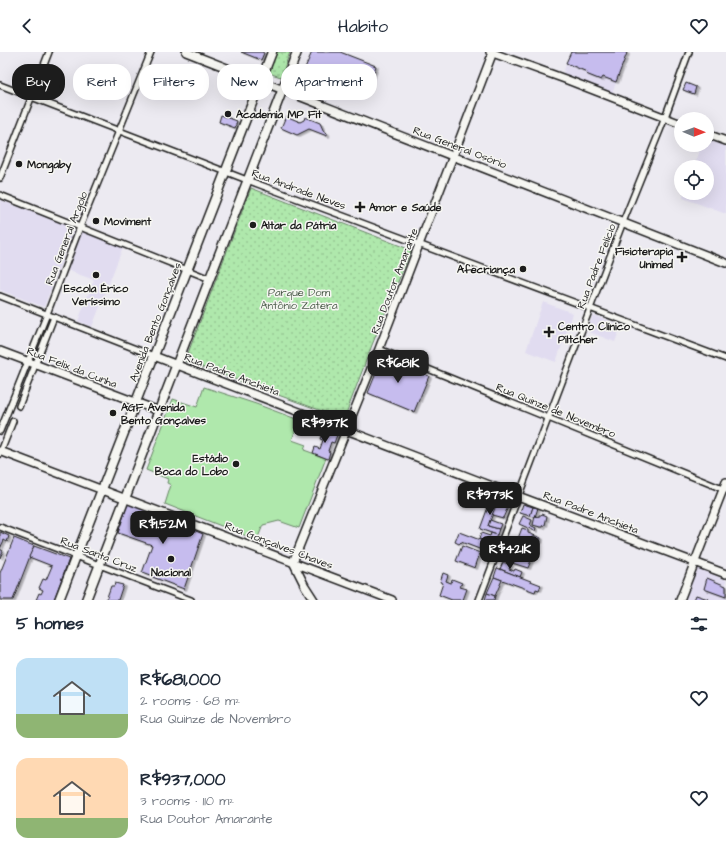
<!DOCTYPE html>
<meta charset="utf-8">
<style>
:root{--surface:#fff;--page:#f2f2f3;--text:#1f2937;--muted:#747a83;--accent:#1c1c1c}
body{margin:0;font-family:"Architects Daughter",sans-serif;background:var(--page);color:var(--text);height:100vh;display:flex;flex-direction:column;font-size:15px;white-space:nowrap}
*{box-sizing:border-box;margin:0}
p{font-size:13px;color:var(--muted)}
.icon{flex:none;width:22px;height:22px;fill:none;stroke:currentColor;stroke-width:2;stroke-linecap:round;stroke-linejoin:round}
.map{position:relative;height:548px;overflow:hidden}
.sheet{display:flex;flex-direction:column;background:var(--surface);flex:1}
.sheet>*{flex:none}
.top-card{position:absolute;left:12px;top:12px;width:400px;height:36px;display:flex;gap:8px}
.needle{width:26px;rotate:91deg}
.tools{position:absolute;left:674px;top:60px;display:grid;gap:8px}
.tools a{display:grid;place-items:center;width:40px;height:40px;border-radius:50%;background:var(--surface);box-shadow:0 4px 16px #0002;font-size:20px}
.price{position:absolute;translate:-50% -34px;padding:0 9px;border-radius:8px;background:var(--accent);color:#fff;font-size:13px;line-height:26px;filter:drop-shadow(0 1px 2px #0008)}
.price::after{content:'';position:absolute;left:50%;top:24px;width:12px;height:9px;margin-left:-6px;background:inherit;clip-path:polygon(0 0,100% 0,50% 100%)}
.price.active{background:#222;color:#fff}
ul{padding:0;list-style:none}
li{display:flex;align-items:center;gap:12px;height:100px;padding:0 16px}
li span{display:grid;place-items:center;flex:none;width:112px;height:80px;border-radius:12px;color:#555}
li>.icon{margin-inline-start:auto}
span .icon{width:48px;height:48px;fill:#fffc;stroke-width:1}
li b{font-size:17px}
h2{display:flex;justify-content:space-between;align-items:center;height:48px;padding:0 16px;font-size:17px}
.chip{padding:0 14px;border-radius:16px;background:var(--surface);box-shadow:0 4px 16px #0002;font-size:14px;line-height:36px}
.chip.active{background:var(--accent);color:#fff}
header{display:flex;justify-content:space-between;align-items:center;height:52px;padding:0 16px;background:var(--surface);font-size:18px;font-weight:600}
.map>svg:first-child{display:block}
</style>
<header><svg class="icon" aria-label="back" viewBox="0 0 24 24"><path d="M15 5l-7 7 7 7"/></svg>Habito<svg class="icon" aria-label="heart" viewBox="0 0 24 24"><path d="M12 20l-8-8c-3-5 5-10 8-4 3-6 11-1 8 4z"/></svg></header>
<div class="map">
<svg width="726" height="548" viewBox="0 0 726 548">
<defs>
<pattern id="park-dots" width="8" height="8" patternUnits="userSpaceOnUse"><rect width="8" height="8" fill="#afe8ac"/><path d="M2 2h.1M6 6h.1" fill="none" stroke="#96c693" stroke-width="1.8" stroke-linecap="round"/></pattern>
<filter id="shadow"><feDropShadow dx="2.5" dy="1.5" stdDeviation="0" flood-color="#0004"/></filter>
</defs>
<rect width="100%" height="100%" fill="#eceaf1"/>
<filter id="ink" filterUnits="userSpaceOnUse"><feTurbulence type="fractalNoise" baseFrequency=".025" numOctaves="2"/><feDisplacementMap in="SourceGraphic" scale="8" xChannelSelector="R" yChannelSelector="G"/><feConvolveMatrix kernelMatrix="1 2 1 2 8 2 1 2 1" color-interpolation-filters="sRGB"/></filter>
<g filter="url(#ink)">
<g fill="#e1dcf0">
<path d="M571,0H627L612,42L562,23Z"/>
<path d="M707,87L726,94V162L683,146L685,141H707V115H694L702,93H707Z"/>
<path d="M0,148L74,176L44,255L0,238Z"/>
<path d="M82,179L123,195L92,275L78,269L94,228L67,218Z"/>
<path d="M543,250L573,261L556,310L526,299Z"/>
<path d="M593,263L621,274L615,290L587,279Z"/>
<path d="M697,516L726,528V548H685Z"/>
</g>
<path fill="#afe8ac" stroke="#668264" d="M204,335L256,352L299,368L292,388L306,393L304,398L326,406L299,476L279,469L263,473L257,488L165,452L171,433L167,431L168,427L146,418L173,347L197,355Z"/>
<g fill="url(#park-dots)" stroke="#668264">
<path d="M277,0H290L281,25L268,21Z"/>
<path d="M251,136L411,198L372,293L344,367L185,309Z"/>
</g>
<g fill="#c6bcee" stroke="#1c1c1c" filter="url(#shadow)">
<path d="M241,0H262L264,1L261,8Z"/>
<path d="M312,0H340L376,14L372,27L366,39L305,16Z"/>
<path d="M571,0H625L627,1L616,30L603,25L601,28L586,22L587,20L566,11Z"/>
<path d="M686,31L696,35L694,42L683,38Z"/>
<path d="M221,63L237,69L235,76L219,70Z"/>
<path d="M286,64L300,70L304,68L305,65L320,71L324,80L327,81V84L309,77L297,83L281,76Z"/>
<path d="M383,304L429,324L414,360L368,341Z"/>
<path d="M323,378L337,383L334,391L331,390L328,399L330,400L328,407L313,401L315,395L320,397L323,388L320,387Z"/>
<path d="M496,442L500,444L488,474L499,477L497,483L480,477L492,444L495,445Z"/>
<path d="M500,444L511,448L508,455L497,451Z"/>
<path d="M128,451L203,482L184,537L142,521L152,493L118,481Z"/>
<path d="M497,451L508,455L503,466L492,463Z"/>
<path d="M523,452L533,455L530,464L520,461Z"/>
<path d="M533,455L538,456L535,465L530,464Z"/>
<path d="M542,462L547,464L545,473H544L543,475H540L533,473L535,464L539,465V463H541Z"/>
<path d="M523,464L532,468L530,473L536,476L535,479L519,472Z"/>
<path d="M490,468L501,472L499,477L488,474Z"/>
<path d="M522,476L528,478V481L541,486L540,490L528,487L526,490L522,488L521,491L517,489Z"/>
<path d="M0,480L9,484L7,490L4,488L0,497L3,499L0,506Z"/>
<path d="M459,480L488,491L487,495L484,493L482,498L461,490L459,492L455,490Z"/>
<path d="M481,481L490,484L491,481L497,483L492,493L479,487Z"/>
<path d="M14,486L34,494L13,548H0V521Z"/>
<path d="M514,487L521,491L522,488L535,494L534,498L526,494L523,500L510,494Z"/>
<path d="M34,494L69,507L54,548H36L39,541L41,542L43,538L39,536L43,527L46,528L52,514L29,505Z"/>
<path d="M462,494L480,501L475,516L456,509Z"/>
<path d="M509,498L532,506L528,516L506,509Z"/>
<path d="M503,510L511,513L509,517L514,519L515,517L522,520L520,525L500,517Z"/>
<path d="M497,516L541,533L539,538L536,537L535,540L494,525Z"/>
<path d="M443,521L448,523L446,529L451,531L452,527L462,531L460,535L467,537L463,548H452L439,543L443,531L440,530Z"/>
<path d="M494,525L502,528L495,544L487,541Z"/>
<path d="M707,526L726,534V545L704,537Z"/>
<path d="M115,531L123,533L118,548H106L111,534H114Z"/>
<path d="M487,541L495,544L494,548H485Z"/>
<path d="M696,543L708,547V548H694Z"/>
</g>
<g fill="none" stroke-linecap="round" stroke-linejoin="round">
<defs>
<g id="street">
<path d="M0,33L247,128L726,307"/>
<path d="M0,126L49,0"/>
<path d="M0,143L210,227"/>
<path d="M0,244L154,304"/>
<path d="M379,297L725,438"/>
<path d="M19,354L54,265"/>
<path d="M0,379L47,262L80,175L151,0"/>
<path d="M0,402L13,369"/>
<path d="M0,475L191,548"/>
<path d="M479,548L623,170L661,76L689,0"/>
</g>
<g id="secondary">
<path d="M186,0L726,211"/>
<path d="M490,0L565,27L681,72"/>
<path d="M707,82L726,89"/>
<path d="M0,299L159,359"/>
<path d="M154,304L518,444L726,522"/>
<path d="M0,399L392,548"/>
<path d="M293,510L379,297L493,0"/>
<path d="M293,510L305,534L314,548"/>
<path d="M680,548L726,430"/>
</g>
<g id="primary">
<path d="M59,548L272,0"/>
<path d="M86,548L297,0"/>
</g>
</defs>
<use href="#street" stroke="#1c1c1c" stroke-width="8"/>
<use href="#secondary" stroke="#1c1c1c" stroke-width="10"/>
<use href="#primary" stroke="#1c1c1c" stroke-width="11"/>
<use href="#street" stroke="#f6f6f2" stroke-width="5"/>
<use href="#secondary" stroke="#f6f6f2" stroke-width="7"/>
<use href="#primary" stroke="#f6f6f2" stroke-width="8"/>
</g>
</g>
<g fill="#1c1c1c" stroke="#f6f6f2" stroke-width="1.5">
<circle cx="228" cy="62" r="4"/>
<circle cx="19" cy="112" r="4"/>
<path d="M358 149h4v4h4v4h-4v4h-4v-4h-4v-4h4z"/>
<circle cx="96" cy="169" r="4"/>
<circle cx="253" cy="173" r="4"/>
<path d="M680 199h4v4h4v4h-4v4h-4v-4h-4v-4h4z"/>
<circle cx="523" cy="217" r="4"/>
<circle cx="96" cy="223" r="4"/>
<path d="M547 274h4v4h4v4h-4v4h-4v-4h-4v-4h4z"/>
<circle cx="113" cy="361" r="4"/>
<circle cx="236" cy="412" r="4"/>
<circle cx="171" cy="507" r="4"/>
</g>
<g text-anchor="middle" stroke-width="3" stroke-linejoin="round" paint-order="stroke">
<g font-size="11" font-weight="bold" fill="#1c1c1c" stroke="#f6f6f2" text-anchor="start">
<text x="236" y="66">Academia MP Fit</text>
<text x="27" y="116">Mongaby</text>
<text x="369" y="159">Amor e Saúde</text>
<text x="104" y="173">Moviment</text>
<text x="261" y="177">Altar da Pátria</text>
<text x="673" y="203" text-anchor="end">Fisioterapia<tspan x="673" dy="13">Unimed</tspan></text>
<text x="515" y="221" text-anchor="end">Afecriança</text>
<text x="96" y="240" text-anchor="middle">Escola Érico<tspan x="96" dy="13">Veríssimo</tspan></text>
<text x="558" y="278">Centro Clínico<tspan x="558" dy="13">Piltcher</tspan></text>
<text x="121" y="359">AGF Avenida<tspan x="121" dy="13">Bento Gonçalves</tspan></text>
<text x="228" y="410" text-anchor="end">Estádio<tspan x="228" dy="13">Boca do Lobo</tspan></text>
<text x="171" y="524" text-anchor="middle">Nacional</text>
</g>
<g font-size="11" fill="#1c1c1c" stroke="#f6f6f2">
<text transform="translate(460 95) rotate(21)" y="4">Rua General Osório</text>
<text transform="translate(299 137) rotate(20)" y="4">Rua Andrade Neves</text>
<text transform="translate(66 186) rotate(-69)" y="4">Rua General Argolo</text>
<text transform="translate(596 214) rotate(-69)" y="4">Rua Padre Felício</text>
<text transform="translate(394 229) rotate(-69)" y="4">Rua Doutor Amarante</text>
<text transform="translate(155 270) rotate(-69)" y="4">Avenida Bento Gonçalves</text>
<text transform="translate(72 315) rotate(21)" y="4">Rua Felix da Cunha</text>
<text transform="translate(232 322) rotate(21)" y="4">Rua Padre Anchieta</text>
<text transform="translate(556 358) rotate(22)" y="4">Rua Quinze de Novembro</text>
<text transform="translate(591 460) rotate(21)" y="4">Rua Padre Anchieta</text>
<text transform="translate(279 493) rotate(21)" y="4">Rua Gonçalves Chaves</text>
<text transform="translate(99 502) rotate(21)" y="4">Rua Santa Cruz</text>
</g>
<g font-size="11" fill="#485947" stroke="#f6f6f2">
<text x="299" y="244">Parque Dom<tspan x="299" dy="13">Antônio Zatera</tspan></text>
</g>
</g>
</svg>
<div class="tools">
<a><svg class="needle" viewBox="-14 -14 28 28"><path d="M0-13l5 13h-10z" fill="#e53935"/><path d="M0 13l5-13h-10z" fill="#747a83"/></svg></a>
<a><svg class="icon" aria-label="locate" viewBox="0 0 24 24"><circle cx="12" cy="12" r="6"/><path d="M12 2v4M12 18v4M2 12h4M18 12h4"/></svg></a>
</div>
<b class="price active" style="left:398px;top:332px">R$681K</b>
<b class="price" style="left:325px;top:392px">R$937K</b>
<b class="price" style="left:490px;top:464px">R$973K</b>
<b class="price" style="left:163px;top:493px">R$1.52M</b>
<b class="price" style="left:510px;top:518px">R$421K</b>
<div class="top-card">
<a class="chip active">Buy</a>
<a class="chip">Rent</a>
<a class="chip">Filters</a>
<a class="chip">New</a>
<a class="chip">Apartment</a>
</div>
</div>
<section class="sheet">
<h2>5 homes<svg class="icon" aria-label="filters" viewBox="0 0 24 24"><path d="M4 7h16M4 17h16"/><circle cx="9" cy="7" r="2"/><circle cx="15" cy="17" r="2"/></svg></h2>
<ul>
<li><span style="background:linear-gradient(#bfe0f5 70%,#8fb573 0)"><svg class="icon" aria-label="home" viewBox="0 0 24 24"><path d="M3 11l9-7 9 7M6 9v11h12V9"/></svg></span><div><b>R$681,000</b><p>2 rooms · 68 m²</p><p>Rua Quinze de Novembro</p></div><svg class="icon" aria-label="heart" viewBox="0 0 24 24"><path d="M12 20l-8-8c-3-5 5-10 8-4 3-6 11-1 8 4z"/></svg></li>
<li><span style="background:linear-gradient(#ffd9b3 75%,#8fb573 0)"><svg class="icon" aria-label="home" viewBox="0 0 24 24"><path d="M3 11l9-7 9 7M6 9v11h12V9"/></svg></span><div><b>R$937,000</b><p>3 rooms · 110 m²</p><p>Rua Doutor Amarante</p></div><svg class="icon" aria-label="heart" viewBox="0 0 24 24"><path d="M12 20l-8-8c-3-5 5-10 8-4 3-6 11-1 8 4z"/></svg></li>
</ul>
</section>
